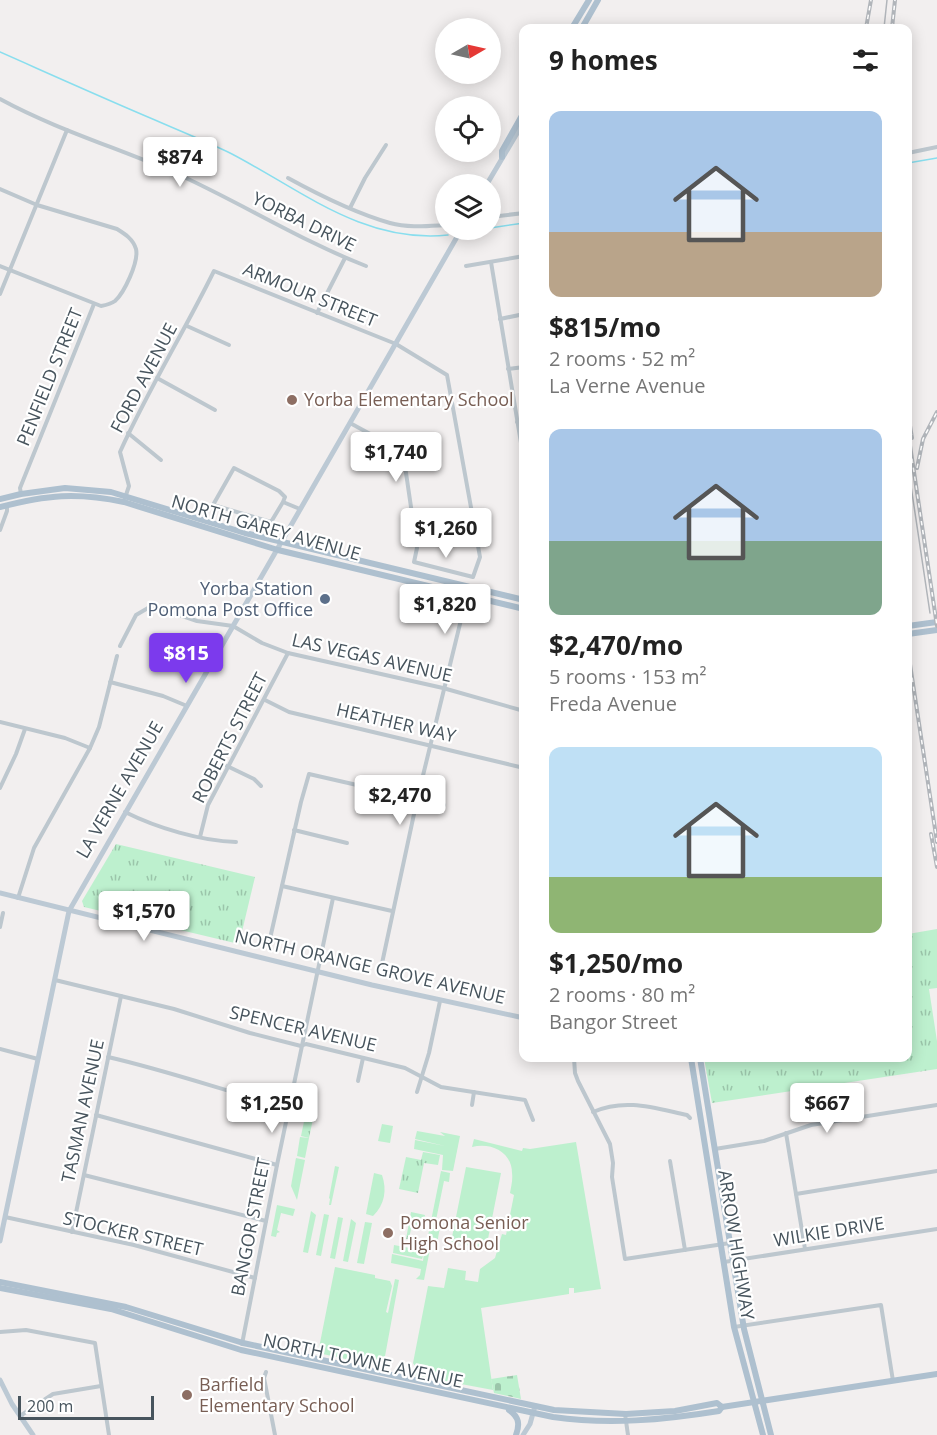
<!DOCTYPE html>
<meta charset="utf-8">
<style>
:root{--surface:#fff;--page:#f6f6f6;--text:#222;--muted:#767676;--accent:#7c3aed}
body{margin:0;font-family:"Open Sans",sans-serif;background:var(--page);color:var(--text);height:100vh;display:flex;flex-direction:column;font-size:22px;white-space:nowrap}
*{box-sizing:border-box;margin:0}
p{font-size:20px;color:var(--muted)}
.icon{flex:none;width:33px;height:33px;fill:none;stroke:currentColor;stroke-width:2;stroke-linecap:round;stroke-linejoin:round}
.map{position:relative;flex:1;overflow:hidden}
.sheet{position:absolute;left:519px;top:24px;width:393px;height:1038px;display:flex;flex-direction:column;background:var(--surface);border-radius:12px;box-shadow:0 3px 15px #0003}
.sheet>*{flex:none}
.needle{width:39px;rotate:81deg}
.fabs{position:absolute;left:435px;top:18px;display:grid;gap:12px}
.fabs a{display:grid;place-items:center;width:66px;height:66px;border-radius:50%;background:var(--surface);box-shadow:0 3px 15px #0003;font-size:30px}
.scale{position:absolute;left:18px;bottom:15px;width:136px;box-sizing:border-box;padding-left:6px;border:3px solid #47545d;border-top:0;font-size:16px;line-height:21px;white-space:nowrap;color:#47545d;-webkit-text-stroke:4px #fff;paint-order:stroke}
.price{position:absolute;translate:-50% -51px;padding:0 14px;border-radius:6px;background:#fff;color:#222;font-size:20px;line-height:39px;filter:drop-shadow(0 2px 3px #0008)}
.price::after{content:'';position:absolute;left:50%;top:36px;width:18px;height:14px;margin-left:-9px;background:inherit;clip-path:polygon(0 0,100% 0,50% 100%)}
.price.selected{background:var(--accent);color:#fff}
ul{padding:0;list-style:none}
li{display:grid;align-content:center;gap:12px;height:318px;padding:0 30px}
li span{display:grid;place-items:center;height:186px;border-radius:12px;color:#555}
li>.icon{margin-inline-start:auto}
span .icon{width:108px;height:108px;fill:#fffc;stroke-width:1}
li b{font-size:26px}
h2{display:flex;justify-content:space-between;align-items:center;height:72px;padding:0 30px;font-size:26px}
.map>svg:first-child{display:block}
</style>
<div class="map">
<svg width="937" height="1435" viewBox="0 0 937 1435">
<defs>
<pattern id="cemetery-stones" width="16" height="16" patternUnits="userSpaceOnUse" patternTransform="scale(1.5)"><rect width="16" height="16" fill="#bdf0ce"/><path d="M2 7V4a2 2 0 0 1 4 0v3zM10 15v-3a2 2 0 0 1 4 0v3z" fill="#9bc5aa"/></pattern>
<pattern id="park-tufts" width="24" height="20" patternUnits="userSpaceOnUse" patternTransform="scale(1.5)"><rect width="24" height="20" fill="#bdf0ce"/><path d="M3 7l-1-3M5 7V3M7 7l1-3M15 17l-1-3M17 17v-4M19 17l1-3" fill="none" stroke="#9bc5aa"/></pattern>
</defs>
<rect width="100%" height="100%" fill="#f2efef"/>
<g fill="#bdf0ce">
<path d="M382,1124L393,1126L390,1143L378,1141Z"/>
<path d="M417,1131L445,1136L440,1132L460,1136L453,1171L442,1170L443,1155L414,1149L415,1140L445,1146L415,1139Z"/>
<path d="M300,1137L309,1138L305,1158L297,1156Z"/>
<path d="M474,1139L522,1151L523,1148L530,1149L576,1142L601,1289L574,1293V1288H569V1294L481,1308L493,1390L413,1375V1372H431L416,1368L413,1363L428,1286L444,1288L448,1268L466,1271L465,1280L478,1282L480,1269L495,1258L502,1234L506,1235L514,1195L510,1193C511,1187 513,1180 512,1173C512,1152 491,1142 472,1147Z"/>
<path d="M296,1158L305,1160L297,1200L291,1186Z"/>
<path d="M335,1166L339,1167L331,1205H329L330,1199L329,1198Z"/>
<path d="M466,1167L501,1173L486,1249L451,1242Z"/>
<path d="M441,1171L450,1173L449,1182L444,1181L436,1220L441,1221L437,1244H431L424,1280L416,1279L420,1275L421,1269L391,1263L392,1254L423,1261L424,1253L422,1259L393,1253L394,1245L425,1251Z"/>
<path d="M374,1173L382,1175C387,1190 385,1204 373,1216L366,1214Z"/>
<path d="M277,1205L295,1209L293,1216L281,1213L277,1230L280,1232L277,1233L276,1237L271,1236Z"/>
<path d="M311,1211L316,1215L308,1253L303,1252Z"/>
<path d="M324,1214L329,1215L321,1256L316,1255Z"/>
<path d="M338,1217L343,1218L335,1259L330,1258Z"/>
<path d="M351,1219L356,1223L348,1262L343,1261Z"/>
<path d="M365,1222L372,1223L364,1264L357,1263Z"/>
<path d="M335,1267L375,1275V1278L390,1281L392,1286L386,1312L388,1313L395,1279L399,1280L383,1367L318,1353Z"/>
</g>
<path fill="url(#cemetery-stones)" d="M517,1375L521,1399L494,1393L491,1379Z"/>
<g fill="url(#park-tufts)">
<path d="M116,844L255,877L239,944L84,907L82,901Z"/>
<path d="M937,929V988L929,989L937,1041V1069L712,1103L704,1058H908V934Z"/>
<path d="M306,1112L314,1114L309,1138L301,1136Z"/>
<path d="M423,1152L440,1155L438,1165L424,1163L418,1193L399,1189L406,1157L421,1160Z"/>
<path d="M411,1212L425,1215L423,1226L412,1224L409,1239H406Z"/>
</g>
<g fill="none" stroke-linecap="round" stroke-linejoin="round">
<g stroke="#89deee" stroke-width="1.5">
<path d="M0,52C52,75 103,98 155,120C180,131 205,141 230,153C300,189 363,244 448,235"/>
<path d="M908,163L937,158"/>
<path d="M490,228L524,223"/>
<path d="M470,231L481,230"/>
</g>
<g stroke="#bdc7ce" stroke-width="4">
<path d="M0,99C55,129 115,147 173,172C238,201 299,240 366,266"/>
<path d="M908,153L937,147"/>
<path d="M288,178C319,195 355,213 390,223C408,228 427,226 446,225"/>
<path d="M0,189L37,205L117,229C125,234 133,239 136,249C139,262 124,293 115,301C111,304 106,305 101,306L0,266"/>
<path d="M350,208L365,178L386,145"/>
<path d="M490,217L524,213"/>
<path d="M491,262L524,461"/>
<path d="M466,266L524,256"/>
<path d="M0,294L67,130"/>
<path d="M317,313L345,258"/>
<path d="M500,319L524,314"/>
<path d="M187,326L229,345"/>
<path d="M508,369L524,367"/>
<path d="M157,378L215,410"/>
<path d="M517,422L524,421"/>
<path d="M128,433L161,460"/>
<path d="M21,494L20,488L94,304"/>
<path d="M125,498L129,486L120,452C148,390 184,332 214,271L396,344L447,375L480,557L473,577L414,562L417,548L405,466L396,448L350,423"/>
<path d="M283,502L271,522L213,505L234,468L279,491L285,497L283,502L300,509"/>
<path d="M0,530L7,511V506"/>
<path d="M120,646L136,615L148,608H159L197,621L233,626L262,643L288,653L443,688L524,711"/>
<path d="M110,682L163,696L187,706"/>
<path d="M265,700L289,712L524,768"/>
<path d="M0,722L65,738L90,748"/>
<path d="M227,766L254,779L261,786"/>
<path d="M0,788L16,754L25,729"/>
<path d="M125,812C157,828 201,841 236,842"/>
<path d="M294,830L347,843"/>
<path d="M200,837L208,805L288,653"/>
<path d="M282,886L392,911"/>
<path d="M18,898L34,848L90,748L99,727L117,656"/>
<path d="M908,917L910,933"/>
<path d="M0,927L3,913"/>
<path d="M269,943L301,802L309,774L444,805"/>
<path d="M381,968L417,800L469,587"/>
<path d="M55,980L174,1009L250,1033L301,1046L306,1044L405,1068L441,1087L525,1100L533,1120"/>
<path d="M0,1049L38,1059"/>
<path d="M108,1057C169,1071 228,1092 289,1108"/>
<path d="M574,1058L575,1073L578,1081L610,1144L613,1163L612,1177L625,1259L730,1243"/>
<path d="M358,1081L363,1058"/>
<path d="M417,1092L429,1053L440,1001"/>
<path d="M472,1105L474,1092"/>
<path d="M593,1112C625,1098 654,1108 687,1115L690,1118"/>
<path d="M96,1115L277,1165"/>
<path d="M786,1133L805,1249"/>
<path d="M715,1149L764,1141L811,1125L937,1105"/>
<path d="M670,1161L685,1250"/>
<path d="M84,1175L266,1221"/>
<path d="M796,1194L937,1171"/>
<path d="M5,1217L134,1245L255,1278"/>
<path d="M72,1232L121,996"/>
<path d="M724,1262L937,1229"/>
<path d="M734,1327L881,1305L893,1381"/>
<path d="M0,1332L26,1330L95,1343L109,1435"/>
<path d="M242,1344L277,1165L333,898"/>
<path d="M266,1372L264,1378L275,1435"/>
<path d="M625,1414L628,1435"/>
<path d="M20,1416L53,1394L101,1386"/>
</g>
<g stroke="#bcc9d4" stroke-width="5">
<path d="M487,184L519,130L524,127"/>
<path d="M0,893L372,985L524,1018"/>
<path d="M0,1241L69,911L461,230"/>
<path d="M0,1380L12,1404L33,1435"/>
<path d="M523,1435L530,1424L535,1406"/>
</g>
<g stroke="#aec0cf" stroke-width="6">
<path d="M572,28L589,0"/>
<path d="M582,28L598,0"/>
<path d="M502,157V151L524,112"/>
<path d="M0,499L21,494L65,488L111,492L245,533L524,600"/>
<path d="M0,507C47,495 76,492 124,502L278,550L524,609"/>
<path d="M908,626L937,622"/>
<path d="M908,634L937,630"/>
<path d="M691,1058L734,1327L763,1435"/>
<path d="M700,1058L744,1329L771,1435"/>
<path d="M0,1282L126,1307L243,1343L554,1410L626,1414L675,1411L717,1403L722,1407L937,1374"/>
<path d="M0,1288L111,1309L241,1350L553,1417C609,1425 663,1420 719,1411L722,1407"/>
<path d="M509,1410C519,1417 520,1424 516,1435"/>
</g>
<g stroke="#b1b5ba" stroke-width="1.5">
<path d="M884,28L887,0"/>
<path d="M908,466L930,613"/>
</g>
<defs>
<g id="rail">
<path d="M866,28L871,0"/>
<path d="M892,28L895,0"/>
<path d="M908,413L912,438"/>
<path d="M908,432L937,626"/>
<path d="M917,468L923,439L937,412"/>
<path d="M908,651L937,842"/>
<path d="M931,834L937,867"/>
</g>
</defs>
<use href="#rail" stroke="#b1b5ba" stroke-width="4"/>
<use href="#rail" stroke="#fff" stroke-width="1.5" stroke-dasharray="4.5" stroke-linecap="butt"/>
</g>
<g fill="#8d6e63" stroke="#fff" stroke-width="2">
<circle cx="292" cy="400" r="6"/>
<circle cx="388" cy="1233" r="6"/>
<circle cx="187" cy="1395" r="6"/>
</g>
<circle fill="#5c6f8a" stroke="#fff" stroke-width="2" cx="325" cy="599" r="6"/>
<g text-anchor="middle" stroke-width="4.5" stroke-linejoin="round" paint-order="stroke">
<g font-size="18" fill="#47545d" stroke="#fff">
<text transform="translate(304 222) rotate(26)" y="6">YORBA DRIVE</text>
<text transform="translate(310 295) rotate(22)" y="6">ARMOUR STREET</text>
<text transform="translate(50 377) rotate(-68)" y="6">PENFIELD STREET</text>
<text transform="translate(144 378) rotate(-62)" y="6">FORD AVENUE</text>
<text transform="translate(266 528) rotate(16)" y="6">NORTH GAREY AVENUE</text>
<text transform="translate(372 658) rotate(13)" y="6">LAS VEGAS AVENUE</text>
<text transform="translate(396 723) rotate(13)" y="6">HEATHER WAY</text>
<text transform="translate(230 738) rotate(-63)" y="6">ROBERTS STREET</text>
<text transform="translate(120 790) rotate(-60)" y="6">LA VERNE AVENUE</text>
<text transform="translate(370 967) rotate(13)" y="6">NORTH ORANGE GROVE AVENUE</text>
<text transform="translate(303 1029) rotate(13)" y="6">SPENCER AVENUE</text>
<text transform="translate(83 1111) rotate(-78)" y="6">TASMAN AVENUE</text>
<text transform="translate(251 1227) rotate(-79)" y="6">BANGOR STREET</text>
<text transform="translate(829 1232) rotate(-9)" y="6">WILKIE DRIVE</text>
<text transform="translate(133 1234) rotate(13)" y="6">STOCKER STREET</text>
<text transform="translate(736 1245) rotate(81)" y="6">ARROW HIGHWAY</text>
<text transform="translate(363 1361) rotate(12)" y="6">NORTH TOWNE AVENUE</text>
</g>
<g font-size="18" fill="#785e54" stroke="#fff" text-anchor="start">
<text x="304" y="406">Yorba Elementary School</text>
<text x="400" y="1229">Pomona Senior<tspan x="400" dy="21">High School</tspan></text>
<text x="199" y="1391">Barfield<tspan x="199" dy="21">Elementary School</tspan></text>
</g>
<g font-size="18" fill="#4e5e75" stroke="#fff" text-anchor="end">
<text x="313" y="595">Yorba Station<tspan x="313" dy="21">Pomona Post Office</tspan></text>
</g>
</g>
</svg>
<div class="fabs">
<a><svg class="needle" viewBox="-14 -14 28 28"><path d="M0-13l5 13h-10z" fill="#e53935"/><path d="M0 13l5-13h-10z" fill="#767676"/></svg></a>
<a><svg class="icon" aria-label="locate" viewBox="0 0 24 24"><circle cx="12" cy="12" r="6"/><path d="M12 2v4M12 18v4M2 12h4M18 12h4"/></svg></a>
<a><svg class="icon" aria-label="layers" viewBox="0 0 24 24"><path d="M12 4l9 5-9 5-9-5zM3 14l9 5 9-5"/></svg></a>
</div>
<div class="scale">200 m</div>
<b class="price" style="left:180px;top:188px">$874</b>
<b class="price" style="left:396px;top:483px">$1,740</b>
<b class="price" style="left:446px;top:559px">$1,260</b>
<b class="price" style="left:445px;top:635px">$1,820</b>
<b class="price selected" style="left:186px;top:684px">$815</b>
<b class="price" style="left:400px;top:826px">$2,470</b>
<b class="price" style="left:144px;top:942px">$1,570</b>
<b class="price" style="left:272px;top:1134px">$1,250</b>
<b class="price" style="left:827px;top:1134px">$667</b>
<section class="sheet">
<h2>9 homes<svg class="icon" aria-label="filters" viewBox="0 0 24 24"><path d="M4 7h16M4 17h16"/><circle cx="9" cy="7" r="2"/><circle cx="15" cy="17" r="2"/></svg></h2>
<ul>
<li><span style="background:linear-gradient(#a9c7e8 65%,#b9a48a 0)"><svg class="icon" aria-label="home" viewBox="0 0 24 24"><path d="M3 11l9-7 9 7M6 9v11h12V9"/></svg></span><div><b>$815/mo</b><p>2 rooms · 52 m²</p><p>La Verne Avenue</p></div></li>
<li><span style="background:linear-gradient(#a9c7e8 60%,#7fa58c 0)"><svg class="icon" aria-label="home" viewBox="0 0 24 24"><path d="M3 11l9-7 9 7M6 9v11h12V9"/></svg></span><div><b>$2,470/mo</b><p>5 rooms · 153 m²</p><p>Freda Avenue</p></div></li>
<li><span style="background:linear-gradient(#bfe0f5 70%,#8fb573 0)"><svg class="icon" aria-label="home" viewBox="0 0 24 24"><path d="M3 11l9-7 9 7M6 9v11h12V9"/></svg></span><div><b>$1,250/mo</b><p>2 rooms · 80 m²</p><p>Bangor Street</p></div></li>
</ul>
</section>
</div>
